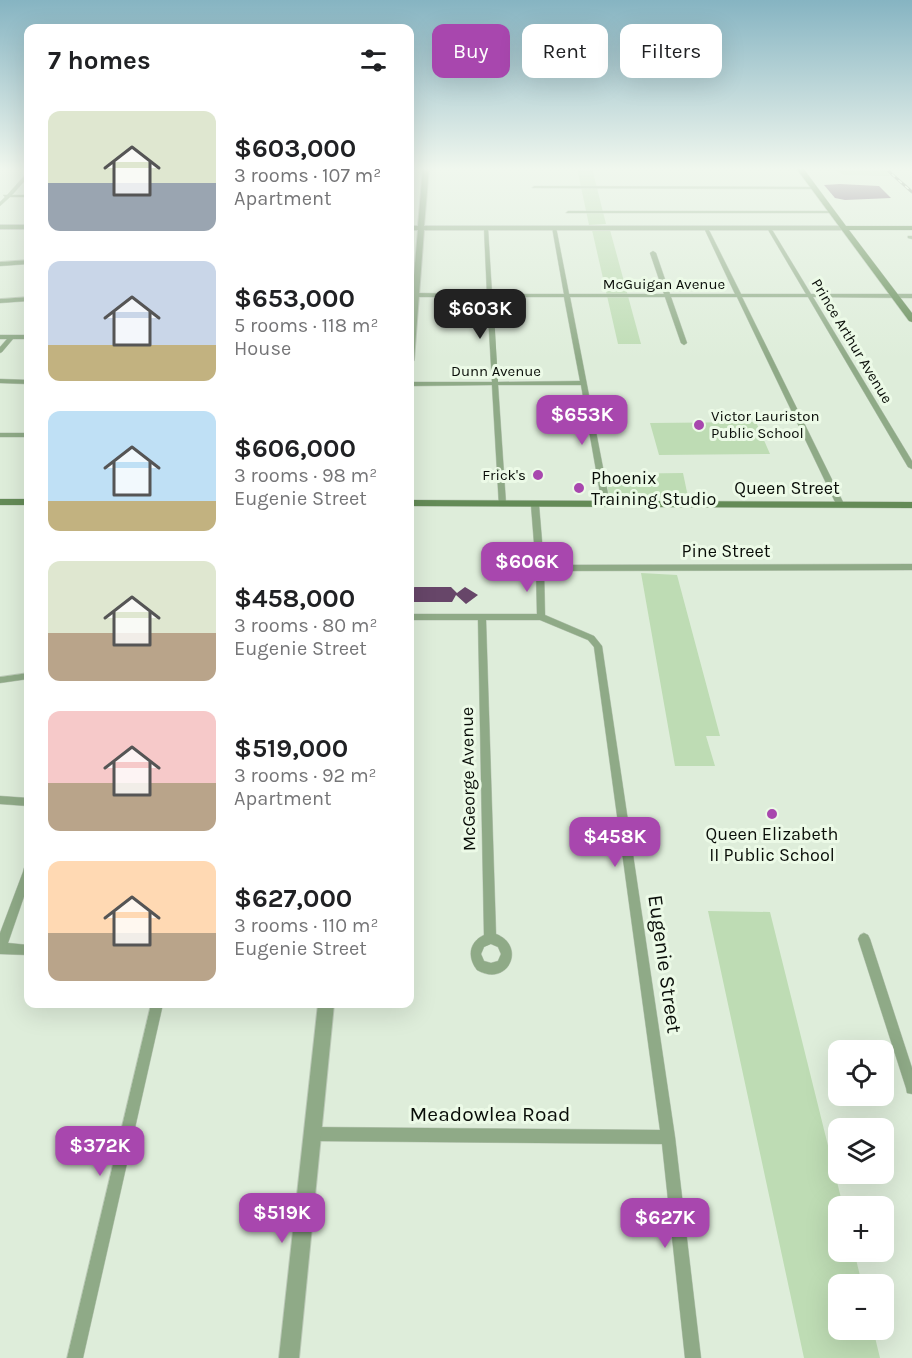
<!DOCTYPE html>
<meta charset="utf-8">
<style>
:root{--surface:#fff;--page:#f6f6f6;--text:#202124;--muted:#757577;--accent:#a847ae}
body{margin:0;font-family:Karla,sans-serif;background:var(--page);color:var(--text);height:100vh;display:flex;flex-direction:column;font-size:22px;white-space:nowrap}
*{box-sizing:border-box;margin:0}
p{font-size:20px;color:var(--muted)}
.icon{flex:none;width:33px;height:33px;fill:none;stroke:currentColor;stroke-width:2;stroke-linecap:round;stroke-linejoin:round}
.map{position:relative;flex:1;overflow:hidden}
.panel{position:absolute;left:24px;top:24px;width:390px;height:984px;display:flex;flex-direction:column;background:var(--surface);border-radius:12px;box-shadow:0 6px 24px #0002}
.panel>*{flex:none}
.top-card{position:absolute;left:432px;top:24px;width:390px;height:54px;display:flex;gap:12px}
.buttons{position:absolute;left:828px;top:1040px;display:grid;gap:12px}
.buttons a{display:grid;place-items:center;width:66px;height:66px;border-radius:12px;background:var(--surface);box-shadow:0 6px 24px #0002;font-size:30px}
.price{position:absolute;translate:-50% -51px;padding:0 14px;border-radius:12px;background:var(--accent);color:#fff;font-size:20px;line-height:39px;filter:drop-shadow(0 2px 3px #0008)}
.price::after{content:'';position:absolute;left:50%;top:36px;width:18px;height:14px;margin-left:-9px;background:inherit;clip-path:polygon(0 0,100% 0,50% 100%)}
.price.selected{background:#222;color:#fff}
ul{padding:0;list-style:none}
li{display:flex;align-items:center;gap:18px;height:150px;padding:0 24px}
li span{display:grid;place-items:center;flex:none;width:168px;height:120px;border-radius:12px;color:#555}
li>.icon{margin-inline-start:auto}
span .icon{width:72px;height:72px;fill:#fffc;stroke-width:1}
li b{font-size:26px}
h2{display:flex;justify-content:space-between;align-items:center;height:72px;padding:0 24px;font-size:26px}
.chip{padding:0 21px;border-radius:12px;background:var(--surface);box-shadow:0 6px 24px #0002;font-size:21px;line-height:54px}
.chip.selected{background:var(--accent);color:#fff}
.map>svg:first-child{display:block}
</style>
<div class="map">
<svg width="912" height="1358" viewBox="0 0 912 1358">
<rect width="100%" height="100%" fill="#deedda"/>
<g fill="#bedcb4">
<path d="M577,168H592L606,224L589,225Z"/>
<path d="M832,168H883L890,176L844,175Z"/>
<path d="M592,230H610L641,344H618Z"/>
<path d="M756,422L770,454L659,455L650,423Z"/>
<path d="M683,473L688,497H609L606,474Z"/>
<path d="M641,573L677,575L720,736H706L715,766H675Z"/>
<path d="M708,911L770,912L843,1206H838V1251H854L862,1284H838V1329H873L880,1358H804Z"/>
</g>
<g fill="#674669">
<path d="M840,184L879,186L891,198L845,200L835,198L824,185Z"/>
<path d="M415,587H451L457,593L465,587L478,595L466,604L456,595L452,602H410V588Z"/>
</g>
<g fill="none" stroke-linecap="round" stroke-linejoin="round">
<defs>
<g id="minor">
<path d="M26,174H28V177L12,195H28V197H10L0,206V202L5,197L3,195H7Z"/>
<path d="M534,186L813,187L815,188L813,189L532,188Z"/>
<path d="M568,211H831L833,212L831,213H566Z"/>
<path d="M554,226L556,227L569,294H664L650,253L653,251L656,253L670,294H735L704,228L706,227L708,228L741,294H806L767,228L769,227L771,228L811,294H912V298L813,297L912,461V469L908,467L808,297H742L844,504L840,506L836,504L737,297H671L687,343L684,345L681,343L665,297H570L610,504L606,506L602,504L581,385H498L506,504L505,506H499L492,385L410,386V382H492L487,297H415L412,295L415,293L487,294L484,228L486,227L488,228L492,294H564L552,227ZM493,297H564L580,381L498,382Z"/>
<path d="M908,236H912V239L908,238Z"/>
<path d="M28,260V264L0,266V262Z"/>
<path d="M28,297V301L0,303V299Z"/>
<path d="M0,335H28V339H13L2,352L0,353V347L7,339H0Z"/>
<path d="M0,379L28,380V384L0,383Z"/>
<rect x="0" y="433" width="28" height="4"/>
<path d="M532,503H538L539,505L544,565L912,564V570L544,571L545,615L594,636L602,646L675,1137L701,1358H685L662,1144L312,1141L307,1139L305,1134L307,1129L312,1127L660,1130L594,647L588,640L540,620H486L496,934C527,946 508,988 477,970C467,957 469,942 484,935L478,620H410V614H537L536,568L531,505ZM491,944L498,947L501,954L498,961L491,963L484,961L481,954L484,947Z"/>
<path d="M28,673V679L0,683V677Z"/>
<path d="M0,796L28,798V806L0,804Z"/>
<path d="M28,867V885L8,943L28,945V955L0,954V933L23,872L24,868Z"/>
<path d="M864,933L868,935L870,939L912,1068V1094L907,1093L906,1088L858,939L860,935Z"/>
<path d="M151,1004H163L83,1358H67Z"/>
</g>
<g id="tertiary">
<path d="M423,168H429L424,226H844L847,228L844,230H424L414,360L410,362V321L418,230H410V226H418Z"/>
<rect x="0" y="225" width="28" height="4"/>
<path d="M318,1004H334L299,1358H279Z"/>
</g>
<g id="secondary">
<path d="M796,168H803L846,226H912V230H849L912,313V322L909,321Z"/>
<rect x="0" y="499" width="28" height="6"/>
<path d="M410,500L912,502V508L410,506Z"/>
</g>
</defs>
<use href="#minor" stroke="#bcc9b8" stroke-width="1"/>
<use href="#tertiary" stroke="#bcc9b8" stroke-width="2"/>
<use href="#secondary" stroke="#bcc9b8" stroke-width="1"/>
<use href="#minor" fill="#8faa87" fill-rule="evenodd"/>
<use href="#tertiary" fill="#8faa87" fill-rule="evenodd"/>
<use href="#secondary" fill="#648b57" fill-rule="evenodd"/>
<defs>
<path id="rail" d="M885,168L912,192"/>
</defs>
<use href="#rail" stroke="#636b61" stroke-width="3"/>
<use href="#rail" stroke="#ecfae7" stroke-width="1.5" stroke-dasharray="4.5" stroke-linecap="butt"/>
</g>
<linearGradient id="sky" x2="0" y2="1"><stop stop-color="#86b4c2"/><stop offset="0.47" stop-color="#f0f7ee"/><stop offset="1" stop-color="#f0f7ee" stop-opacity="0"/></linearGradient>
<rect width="912" height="359" fill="url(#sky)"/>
<g fill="#a847ae" stroke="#ecfae7" stroke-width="2">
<circle cx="699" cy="425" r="6"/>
<circle cx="538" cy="475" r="6"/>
<circle cx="579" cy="488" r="6"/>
<circle cx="772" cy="814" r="6"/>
</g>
<g text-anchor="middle" stroke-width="6" stroke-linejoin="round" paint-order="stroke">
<g font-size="15" fill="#090d08" stroke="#ecfae7">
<text x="664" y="289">McGuigan Avenue</text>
<text transform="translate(852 341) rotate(59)" y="5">Prince Arthur Avenue</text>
<text x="496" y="376">Dunn Avenue</text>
</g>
<g font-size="15" fill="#090d08" stroke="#ecfae7" text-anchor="start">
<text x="711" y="421">Victor Lauriston<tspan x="711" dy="17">Public School</tspan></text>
<text x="526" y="480" text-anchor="end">Frick's</text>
</g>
<g font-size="18" fill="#090d08" stroke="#ecfae7" text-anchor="start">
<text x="591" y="484">Phoenix<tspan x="591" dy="21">Training Studio</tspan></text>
<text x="772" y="840" text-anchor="middle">Queen Elizabeth<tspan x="772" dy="21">II Public School</tspan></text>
</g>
<g font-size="18" fill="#090d08" stroke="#ecfae7">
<text x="787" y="494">Queen Street</text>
<text x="726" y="557">Pine Street</text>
<text transform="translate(468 779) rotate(-91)" y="6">McGeorge Avenue</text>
</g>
<g font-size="21" fill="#090d08" stroke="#ecfae7">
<text transform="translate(665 964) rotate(82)" y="7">Eugenie Street</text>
<text x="490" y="1121">Meadowlea Road</text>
</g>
</g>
</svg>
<div class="buttons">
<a><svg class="icon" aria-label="locate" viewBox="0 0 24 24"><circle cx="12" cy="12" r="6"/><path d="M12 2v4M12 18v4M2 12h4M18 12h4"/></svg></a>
<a><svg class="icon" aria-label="layers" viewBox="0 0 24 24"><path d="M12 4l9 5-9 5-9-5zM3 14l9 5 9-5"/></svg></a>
<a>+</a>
<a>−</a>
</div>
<b class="price selected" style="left:480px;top:340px">$603K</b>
<b class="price" style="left:582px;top:446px">$653K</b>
<b class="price" style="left:527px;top:593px">$606K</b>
<b class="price" style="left:615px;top:868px">$458K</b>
<b class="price" style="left:100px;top:1177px">$372K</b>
<b class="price" style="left:282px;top:1244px">$519K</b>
<b class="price" style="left:665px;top:1249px">$627K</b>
<div class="top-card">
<a class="chip selected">Buy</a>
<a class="chip">Rent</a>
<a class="chip">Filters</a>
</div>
<section class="panel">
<h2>7 homes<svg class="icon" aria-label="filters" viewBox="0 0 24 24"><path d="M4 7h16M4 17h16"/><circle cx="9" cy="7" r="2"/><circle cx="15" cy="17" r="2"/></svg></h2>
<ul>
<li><span style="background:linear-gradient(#dfe7d0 60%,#9aa5b1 0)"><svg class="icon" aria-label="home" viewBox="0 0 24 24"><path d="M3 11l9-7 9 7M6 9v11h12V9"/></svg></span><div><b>$603,000</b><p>3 rooms · 107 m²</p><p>Apartment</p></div></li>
<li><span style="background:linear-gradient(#c9d6e8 70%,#c2b280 0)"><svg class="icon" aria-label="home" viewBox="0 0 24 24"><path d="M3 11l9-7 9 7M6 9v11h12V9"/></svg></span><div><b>$653,000</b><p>5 rooms · 118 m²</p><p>House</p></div></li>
<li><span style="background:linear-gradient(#bfe0f5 75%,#c2b280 0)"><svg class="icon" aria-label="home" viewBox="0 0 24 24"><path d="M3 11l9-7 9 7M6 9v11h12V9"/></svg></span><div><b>$606,000</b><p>3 rooms · 98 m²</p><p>Eugenie Street</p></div></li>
<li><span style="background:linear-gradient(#dfe7d0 60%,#b9a48a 0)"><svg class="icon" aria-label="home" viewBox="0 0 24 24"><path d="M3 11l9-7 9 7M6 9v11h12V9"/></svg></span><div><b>$458,000</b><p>3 rooms · 80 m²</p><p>Eugenie Street</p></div></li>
<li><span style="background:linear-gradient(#f6c9c9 60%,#b9a48a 0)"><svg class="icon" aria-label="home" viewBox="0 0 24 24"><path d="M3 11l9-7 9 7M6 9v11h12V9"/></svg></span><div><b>$519,000</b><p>3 rooms · 92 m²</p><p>Apartment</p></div></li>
<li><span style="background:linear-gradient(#ffd9b3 60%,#b9a48a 0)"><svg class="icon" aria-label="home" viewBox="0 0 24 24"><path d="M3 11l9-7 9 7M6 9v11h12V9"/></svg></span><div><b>$627,000</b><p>3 rooms · 110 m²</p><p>Eugenie Street</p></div></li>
</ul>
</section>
</div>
